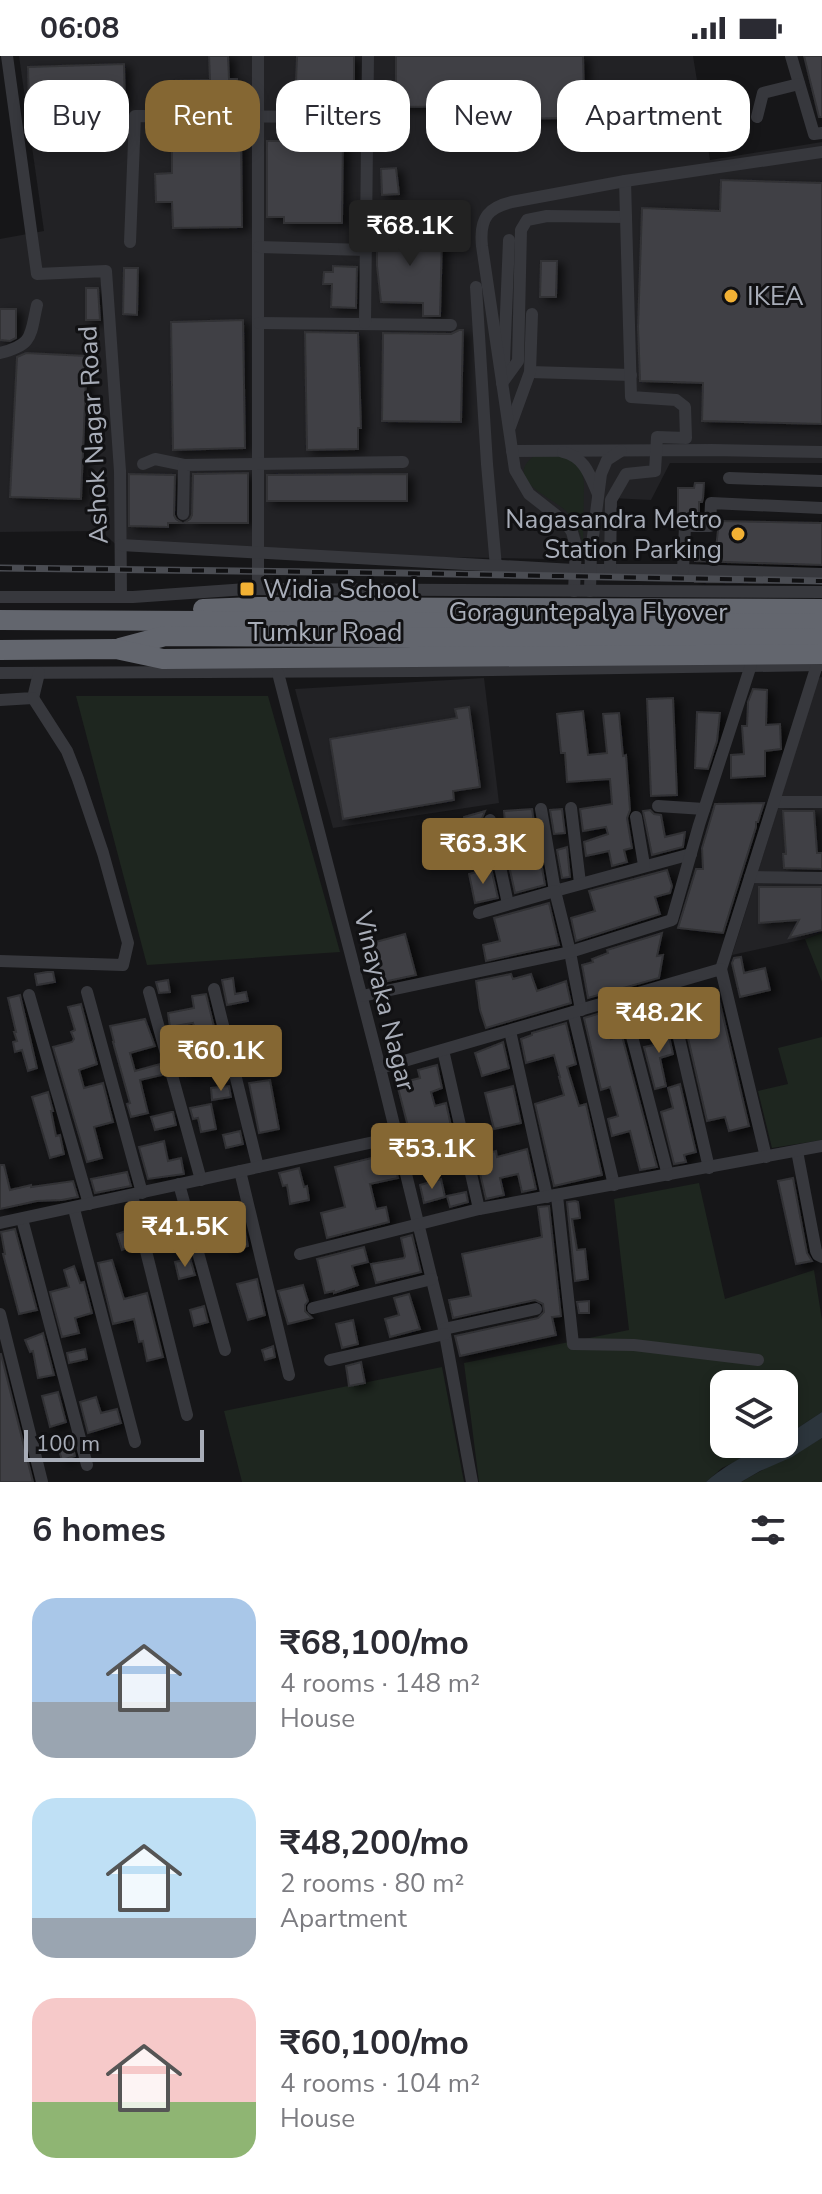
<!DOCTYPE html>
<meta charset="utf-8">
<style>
:root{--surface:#fff;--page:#f2f2f3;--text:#2b2b33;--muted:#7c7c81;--accent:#856733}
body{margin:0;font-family:"Nunito Sans",sans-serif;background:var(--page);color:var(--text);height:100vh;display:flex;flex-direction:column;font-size:30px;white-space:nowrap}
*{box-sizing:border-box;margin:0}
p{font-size:26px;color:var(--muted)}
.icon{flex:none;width:44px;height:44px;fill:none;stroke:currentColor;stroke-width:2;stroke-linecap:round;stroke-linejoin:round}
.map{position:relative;height:1426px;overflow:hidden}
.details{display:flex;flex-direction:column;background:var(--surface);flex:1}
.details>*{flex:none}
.hud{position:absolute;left:24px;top:24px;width:774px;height:72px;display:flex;gap:16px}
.controls{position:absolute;left:710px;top:1314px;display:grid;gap:16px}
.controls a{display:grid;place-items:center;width:88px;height:88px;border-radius:16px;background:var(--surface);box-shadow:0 4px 12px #0003;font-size:40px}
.scale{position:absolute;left:24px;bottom:20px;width:180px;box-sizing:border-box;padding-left:8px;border:4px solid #a8adb8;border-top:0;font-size:22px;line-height:28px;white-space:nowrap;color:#a8adb8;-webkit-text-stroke:6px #111113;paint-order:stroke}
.price{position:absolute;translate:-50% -68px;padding:0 18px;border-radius:8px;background:var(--accent);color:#fff;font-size:26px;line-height:52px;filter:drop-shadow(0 2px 4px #0008)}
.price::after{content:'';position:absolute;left:50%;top:48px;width:24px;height:18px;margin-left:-12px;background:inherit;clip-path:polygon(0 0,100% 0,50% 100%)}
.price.selected{background:#222;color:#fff}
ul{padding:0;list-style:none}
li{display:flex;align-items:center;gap:24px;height:200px;padding:0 32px}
li span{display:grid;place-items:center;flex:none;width:224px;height:160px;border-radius:24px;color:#555}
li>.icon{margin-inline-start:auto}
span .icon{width:96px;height:96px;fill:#fffc;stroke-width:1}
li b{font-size:34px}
h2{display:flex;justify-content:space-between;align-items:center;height:96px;padding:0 32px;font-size:34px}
.chip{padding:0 28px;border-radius:24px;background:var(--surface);box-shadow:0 4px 12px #0003;font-size:28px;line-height:72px}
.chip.selected{background:var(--accent);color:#fff}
.status{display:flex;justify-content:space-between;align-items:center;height:56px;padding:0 40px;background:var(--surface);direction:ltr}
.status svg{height:22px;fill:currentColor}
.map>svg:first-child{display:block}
</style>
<div class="status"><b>06:08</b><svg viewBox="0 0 49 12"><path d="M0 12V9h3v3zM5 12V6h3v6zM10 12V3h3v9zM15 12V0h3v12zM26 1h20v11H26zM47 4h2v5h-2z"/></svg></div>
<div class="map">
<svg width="822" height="1426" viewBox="0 0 822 1426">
<defs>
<filter id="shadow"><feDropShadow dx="6" dy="3.5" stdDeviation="4" flood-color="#0009"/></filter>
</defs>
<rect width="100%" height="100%" fill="#161618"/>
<g fill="#222225">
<path d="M19,0H693L710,104L822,86V407H670L651,444L611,442L608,504L123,495L101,475L0,476V183L44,175Z"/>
<path d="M822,621V877L805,883L732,899L818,622Z"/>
<path d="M484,622L499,747L333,772L295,633Z"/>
</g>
<g fill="#1e261f">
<path d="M534,400H557L569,402L582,415L584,427L583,488C580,475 575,464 565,454C551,441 503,423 534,400Z"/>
<path d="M76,640H268L340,896L147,909Z"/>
<path d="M822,877V926L805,883Z"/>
<path d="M822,981V1084L772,1092L758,1035L788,1028L778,992Z"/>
<path d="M699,1127L725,1243L814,1214L822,1264V1356L784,1381V1328H724V1388H772L722,1412L706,1426H479L464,1307L629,1274L614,1143Z"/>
<path d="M442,1311L464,1426H242L224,1355Z"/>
<path d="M822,1382V1426H741C768,1410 795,1399 822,1382Z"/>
</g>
<path fill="#2c353c" d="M822,1356V1382L792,1401L760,1415L741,1426H706C724,1410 760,1388 784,1388V1381Z"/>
<g fill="#404145" stroke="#303034" stroke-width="2" filter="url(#shadow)">
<path d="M209,0H228L229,23H237L238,46L174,48L173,25L210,24Z"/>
<path d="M297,0H354V31H357V47H298V25H296Z"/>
<path d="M396,0H583L584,38H650V61L504,63V50L396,51Z"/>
<path d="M804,0H822V61H819Z"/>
<path d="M124,8L125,50L29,53L28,11Z"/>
<path d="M172,69H241L242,171L173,172L172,146H156L155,118L172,117Z"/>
<path d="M280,70H334V78H343L342,167H284V161H267V85H280Z"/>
<path d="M396,112L399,138L382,139L381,113Z"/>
<path d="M721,124L822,127V368L702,365L703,327L640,325L638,271L642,152L720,155Z"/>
<path d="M408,165L409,182H442L440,260H423V247L381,246L377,210V190H382L381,166Z"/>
<path d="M541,205H557L556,241H540Z"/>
<path d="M333,210L357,211L356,252L331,251L332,228H323L324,216H333Z"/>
<path d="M124,212H138L137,259L123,258Z"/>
<path d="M86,232H98L100,264H86Z"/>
<path d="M0,253H16V282L10,285L0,284Z"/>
<path d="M243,264L245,392L173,394L171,266Z"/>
<path d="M459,274H463L461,366L382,365L383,277L451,278Z"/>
<path d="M305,276L358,277L361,372H358V393L307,394Z"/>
<path d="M26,297L87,300L81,443L10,441L17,301Z"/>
<path d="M248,417V467H184L190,463L192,459L193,418Z"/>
<path d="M129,418L175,419L174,459L176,463L182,467H168V471L129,470Z"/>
<path d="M407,418V445H267V419Z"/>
<path d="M695,427H704L703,442L702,446H699V461H678V432H694Z"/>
<path d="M719,465L822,467V509L695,505L696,492H716Z"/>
<path d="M695,523L822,527L695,526Z"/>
<path d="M753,633L767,634L766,669L780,668L781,693L765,695V720L731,722V699L744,698L742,670H747L748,646Z"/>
<path d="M673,642L677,739L651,740L647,643Z"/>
<path d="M469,651L480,731L453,735L454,744L343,763L330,683L457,662L455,653Z"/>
<path d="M583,655L588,699L607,697L603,658L619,657L623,700L626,699L630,754L627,762L632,792L624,794L627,806L612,810L609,795L586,800L584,786L608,778L606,771L583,775L580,753L612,748L610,723L567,726L565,697H561L557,658Z"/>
<path d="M697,656L720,657L717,685L708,713L695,712Z"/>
<path d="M764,747L758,766H756V771L723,877L678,872L696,813H703L702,792L715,748Z"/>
<path d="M532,753L534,766L505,768L504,755Z"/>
<path d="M562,753L565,777L554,778L550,754Z"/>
<path d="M650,754L654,758L661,759L665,781L685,776L683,791L652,799L643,755Z"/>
<path d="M485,755L481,765L484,781L469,785L464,761Z"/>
<path d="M783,755H814L817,797H822V813L784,812L783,798H786Z"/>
<path d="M567,791L570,821L562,822L557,794Z"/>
<path d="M521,793L523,805L540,800L545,829L515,837L506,796Z"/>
<path d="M491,812L498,842L475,847L469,818Z"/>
<path d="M667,814L672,830L670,837L655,841L660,858L576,885L571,862L595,855L589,835Z"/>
<path d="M759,831H822V874L789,882L799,864L759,867Z"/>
<path d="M549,847L559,889L486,905L483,889L500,885L494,862Z"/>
<path d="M662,877L657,900L663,899L659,922L588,942L582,909L593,906L592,903L608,897L607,894Z"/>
<path d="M405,878L416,919L383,926L372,887Z"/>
<path d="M741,901L744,917L765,912L770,934L740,941L732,907L734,902Z"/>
<path d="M47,916H53L55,926L37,929L35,918Z"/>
<path d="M511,918L513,923L531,918L537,935L566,925L571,947L486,972L480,954L476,925Z"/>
<path d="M233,922L235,938L246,936L248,945L227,949L222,924Z"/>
<path d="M168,924L170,936L159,937L156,926Z"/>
<path d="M206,938L216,979L198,982L193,967L170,971L168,957L194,952L192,940Z"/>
<path d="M20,939L37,1012L28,1015L22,994L15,996L13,986L17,985L14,976H16L8,942Z"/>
<path d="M719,943L749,1070L729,1075L725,1061L707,1065L682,956L701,952L700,947Z"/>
<path d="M647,944L654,969L639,973L633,948Z"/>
<path d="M81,948L97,1008L79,1014L84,1032L103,1027L113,1066L94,1071L102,1102L87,1106L53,991L72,986L74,983L71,976L75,974L68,951Z"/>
<path d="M604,956L611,983L622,980L657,1111L640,1114L630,1075L612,1080L608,1063L618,1060L610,1031L601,1034L584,962Z"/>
<path d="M145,963L155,990L130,997L135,1015L160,1008L162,1019L140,1024L148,1057L131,1061L127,1048L130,1047L113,986H114L110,970Z"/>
<path d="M566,967L576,1008L567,1011L579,1050L586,1048L602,1119L554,1130L535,1048L564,1039L559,1021H560L554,999L526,1007L521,983L532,979V977Z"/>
<path d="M666,967L673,998L660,1002L666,1030L655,1033L644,991L658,988L653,971Z"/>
<path d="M503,986L509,1012L482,1020L475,997Z"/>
<path d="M207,991L214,1015L186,1020L184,1007L178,1008L175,998Z"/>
<path d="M437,1009L442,1032L431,1036L435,1050L446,1047L455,1088L415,1098L397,1028L420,1022L418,1014Z"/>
<path d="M270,1024L279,1073L259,1077L249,1027Z"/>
<path d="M680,1028L696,1096L684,1099L686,1106L674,1108L661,1056L673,1052L668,1032Z"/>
<path d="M229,1030L231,1041L212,1044L211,1032Z"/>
<path d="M513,1030L521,1067L494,1073L485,1037Z"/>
<path d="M48,1036L53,1055H51L56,1080L60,1079L64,1098L50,1102L32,1041Z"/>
<path d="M211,1048L216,1073L201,1076L198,1062L193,1063L190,1052Z"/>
<path d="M171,1056H173L176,1069L155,1074L151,1061Z"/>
<path d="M240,1075L243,1088L226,1092L223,1079Z"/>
<path d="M164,1085L168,1105L181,1102L184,1118L148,1123L139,1091Z"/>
<path d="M527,1093L536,1133L522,1136L518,1118L500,1122L504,1139L486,1143L476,1100L496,1095L497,1101Z"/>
<path d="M392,1097L398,1122L370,1128L376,1153L386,1151L389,1166L327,1182L321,1157L345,1151L335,1111Z"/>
<path d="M0,1109H4L10,1134L31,1129V1131L73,1125L78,1141L62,1144L37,1145L0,1153Z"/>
<path d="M299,1112L304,1131L307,1130L309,1144L290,1148L287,1129L283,1130L279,1117Z"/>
<path d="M127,1116L131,1130L95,1137L91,1123Z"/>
<path d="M793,1122L807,1197L812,1205L796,1208L778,1125Z"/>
<path d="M441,1123L445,1141L424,1147L420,1129Z"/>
<path d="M466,1136L468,1146L450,1151L447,1140Z"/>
<path d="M575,1145L578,1146L580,1162L572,1163L577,1194L585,1193L588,1223L575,1225L567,1146Z"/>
<path d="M549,1150L561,1260L552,1261L556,1279L460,1300L455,1280L538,1262L544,1256L543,1248L535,1244L453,1262L449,1244L471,1240L462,1198L542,1181L538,1151Z"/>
<path d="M15,1173L37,1254L19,1258L3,1198H5L1,1176Z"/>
<path d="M131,1173L135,1189L122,1194L117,1178Z"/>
<path d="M245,1175L248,1190L229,1194L227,1178Z"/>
<path d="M412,1179L421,1216L376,1227L371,1208L404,1202L405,1200L401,1182Z"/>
<path d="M364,1191L368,1206L352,1210L358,1229L334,1237V1235L325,1237L317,1203Z"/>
<path d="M190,1202L195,1219L179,1223L175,1206Z"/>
<path d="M112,1204L124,1243L147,1237L163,1301L147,1305L143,1285L139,1286L134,1263L113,1268L98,1207Z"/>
<path d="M74,1210L80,1227L84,1226L92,1257L75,1262L79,1277L62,1281L50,1236L69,1231L64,1214Z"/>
<path d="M257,1223L265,1259L248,1264L237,1228Z"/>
<path d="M303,1229L308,1245L305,1249V1255L312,1262L288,1268L278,1235Z"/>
<path d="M409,1238L420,1273L390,1281L385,1263L399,1259L394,1242Z"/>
<path d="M589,1245V1257H579L577,1246Z"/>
<path d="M204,1250L208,1266L194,1270L190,1254Z"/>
<path d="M353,1264L358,1288L342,1292L336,1268Z"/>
<path d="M43,1277L54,1319L38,1322L33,1295L30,1296L25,1284Z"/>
<path d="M273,1290L275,1301L265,1304L262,1294Z"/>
<path d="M85,1293L87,1303L69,1307L67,1297Z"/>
<path d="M0,1298H1L33,1426H0Z"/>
<path d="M361,1306L365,1327L349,1330L346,1310Z"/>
<path d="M58,1336L66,1366L50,1371L42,1340Z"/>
<path d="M96,1341L101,1357L117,1353L121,1367L88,1377L80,1346Z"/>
<path d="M71,1384L75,1400L62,1404L57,1388Z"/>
</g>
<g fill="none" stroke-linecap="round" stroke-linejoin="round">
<g stroke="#37383d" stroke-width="12">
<path d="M7,0L37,218L106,215L120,415L121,541"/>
<path d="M258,0V533"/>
<path d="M791,0L814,78L822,77"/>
<path d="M757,61L763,37L799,28"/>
<path d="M366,157L416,156"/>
<path d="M130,186L135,60L368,61"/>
<path d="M259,191L366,194"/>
<path d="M476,231L487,408L496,511"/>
<path d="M259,267L451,269"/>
<path d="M365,267L368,0"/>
<path d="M0,297C34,289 30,279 37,249"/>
<path d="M504,306L509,184"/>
<path d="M530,316L631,319"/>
<path d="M502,327L518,305L521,174L527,164L547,160L626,161"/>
<path d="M510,371L530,316L532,258"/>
<path d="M512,395L712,394L822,396"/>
<path d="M563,396C585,401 590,420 598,438"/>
<path d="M143,408L155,403L184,409"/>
<path d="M729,422L822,425"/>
<path d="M183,458L184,409L403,406"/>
<path d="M121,489L574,514H683L822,518"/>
<path d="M683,514L685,470H710L711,447L822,452"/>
<path d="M610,515L611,444L626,418L655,415L657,381L686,382L685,351L676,344L631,341L625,125"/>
<path d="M574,535L576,490L572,476L566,467L529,438L515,414L482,190C479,162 488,150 517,145L625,125L822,96"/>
<path d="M590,535L591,496L601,418L607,404L621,395"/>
<path d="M0,541H133L247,533L822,536"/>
<path d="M0,617L418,615L822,609"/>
<path d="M278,617L380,1012L444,1273L472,1426"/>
<path d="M0,644L33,642L39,617"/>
<path d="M774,746H822"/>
<path d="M658,750L704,753"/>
<path d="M571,752L580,827"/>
<path d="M541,753L555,835L691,798"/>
<path d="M636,761L644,809"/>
<path d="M490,764L508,848"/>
<path d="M750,821L822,822"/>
<path d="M479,857L555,835L570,896L581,954"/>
<path d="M0,905L123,909L128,887L103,797L78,723L67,695L33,642"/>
<path d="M721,913L817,609"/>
<path d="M667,930L709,1112"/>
<path d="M214,933L258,1111"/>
<path d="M87,936L142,1137"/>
<path d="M149,936L201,1124"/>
<path d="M29,939L89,1148"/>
<path d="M362,940L570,896L672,864L699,769L751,609"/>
<path d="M622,942L668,1119"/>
<path d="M573,956L614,1129"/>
<path d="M510,975L547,1141"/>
<path d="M443,994L479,1153"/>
<path d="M380,1012L721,913L766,1101"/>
<path d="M797,1095L816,1195L818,1199L822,1201"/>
<path d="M240,1115L289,1319"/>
<path d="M179,1128L225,1294"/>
<path d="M132,1139L187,1359"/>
<path d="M557,1140L573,1288L634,1289L758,1304"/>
<path d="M74,1153L135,1386"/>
<path d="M22,1163L87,1409"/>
<path d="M0,1167L397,1081"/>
<path d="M300,1198L479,1153L822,1090"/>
<path d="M313,1252L432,1223"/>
<path d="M0,1258L42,1426"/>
<path d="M444,1273L536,1253"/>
<path d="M330,1304L445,1278"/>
</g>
<g stroke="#63666e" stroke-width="20">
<path d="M203,553L258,551L822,553"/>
<path d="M0,564L822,568"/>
<path d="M120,592L165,580L822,583"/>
<path d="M0,594L116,593L163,603L822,598"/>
</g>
<defs>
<path id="rail" d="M0,512L399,517L822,525"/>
</defs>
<use href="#rail" stroke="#4a4c52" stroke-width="7"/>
<use href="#rail" stroke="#111113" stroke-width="4" stroke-dasharray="12" stroke-linecap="butt"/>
</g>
<g fill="#f2b134" stroke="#111113" stroke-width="3">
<circle cx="731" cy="240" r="8"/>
<circle cx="738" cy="478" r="8"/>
<rect x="239" y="525" width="16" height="16" rx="4"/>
</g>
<g text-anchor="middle" stroke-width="6" stroke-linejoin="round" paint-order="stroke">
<g font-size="26" fill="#a8adb8" stroke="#111113" text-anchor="start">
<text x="747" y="249">IKEA</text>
<text x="722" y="472" text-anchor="end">Nagasandra Metro<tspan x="722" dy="30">Station Parking</tspan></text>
<text x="263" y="542">Widia School</text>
</g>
<g font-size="26" fill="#a8adb8" stroke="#111113">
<text transform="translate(93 379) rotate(-93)" y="9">Ashok Nagar Road</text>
<text x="588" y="565">Goraguntepalya Flyover</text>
<text x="325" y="585">Tumkur Road</text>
<text transform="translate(385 945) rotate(76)" y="9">Vinayaka Nagar</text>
</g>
</g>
</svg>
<div class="controls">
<a><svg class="icon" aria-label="layers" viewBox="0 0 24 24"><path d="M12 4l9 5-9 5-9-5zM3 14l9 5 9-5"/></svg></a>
</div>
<div class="scale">100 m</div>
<b class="price selected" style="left:410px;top:212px">₹68.1K</b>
<b class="price" style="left:483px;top:830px">₹63.3K</b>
<b class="price" style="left:659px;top:999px">₹48.2K</b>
<b class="price" style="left:221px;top:1037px">₹60.1K</b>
<b class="price" style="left:432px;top:1135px">₹53.1K</b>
<b class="price" style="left:185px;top:1213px">₹41.5K</b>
<div class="hud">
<a class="chip">Buy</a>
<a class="chip selected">Rent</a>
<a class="chip">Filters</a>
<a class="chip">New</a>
<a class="chip">Apartment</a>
</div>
</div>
<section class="details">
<h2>6 homes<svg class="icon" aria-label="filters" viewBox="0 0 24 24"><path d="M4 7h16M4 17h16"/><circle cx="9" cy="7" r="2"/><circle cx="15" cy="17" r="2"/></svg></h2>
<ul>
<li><span style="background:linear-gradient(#a9c7e8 65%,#9aa5b1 0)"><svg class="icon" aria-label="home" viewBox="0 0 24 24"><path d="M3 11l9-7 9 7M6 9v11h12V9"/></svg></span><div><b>₹68,100/mo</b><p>4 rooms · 148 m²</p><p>House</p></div></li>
<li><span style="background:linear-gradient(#bfe0f5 75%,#9aa5b1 0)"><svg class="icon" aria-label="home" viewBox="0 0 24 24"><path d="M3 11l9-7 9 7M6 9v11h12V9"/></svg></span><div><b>₹48,200/mo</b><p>2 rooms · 80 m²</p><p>Apartment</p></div></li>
<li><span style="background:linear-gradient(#f6c9c9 65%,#8fb573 0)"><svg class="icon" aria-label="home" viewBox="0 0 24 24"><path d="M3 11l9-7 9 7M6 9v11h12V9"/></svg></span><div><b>₹60,100/mo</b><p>4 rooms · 104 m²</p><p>House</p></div></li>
</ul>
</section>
